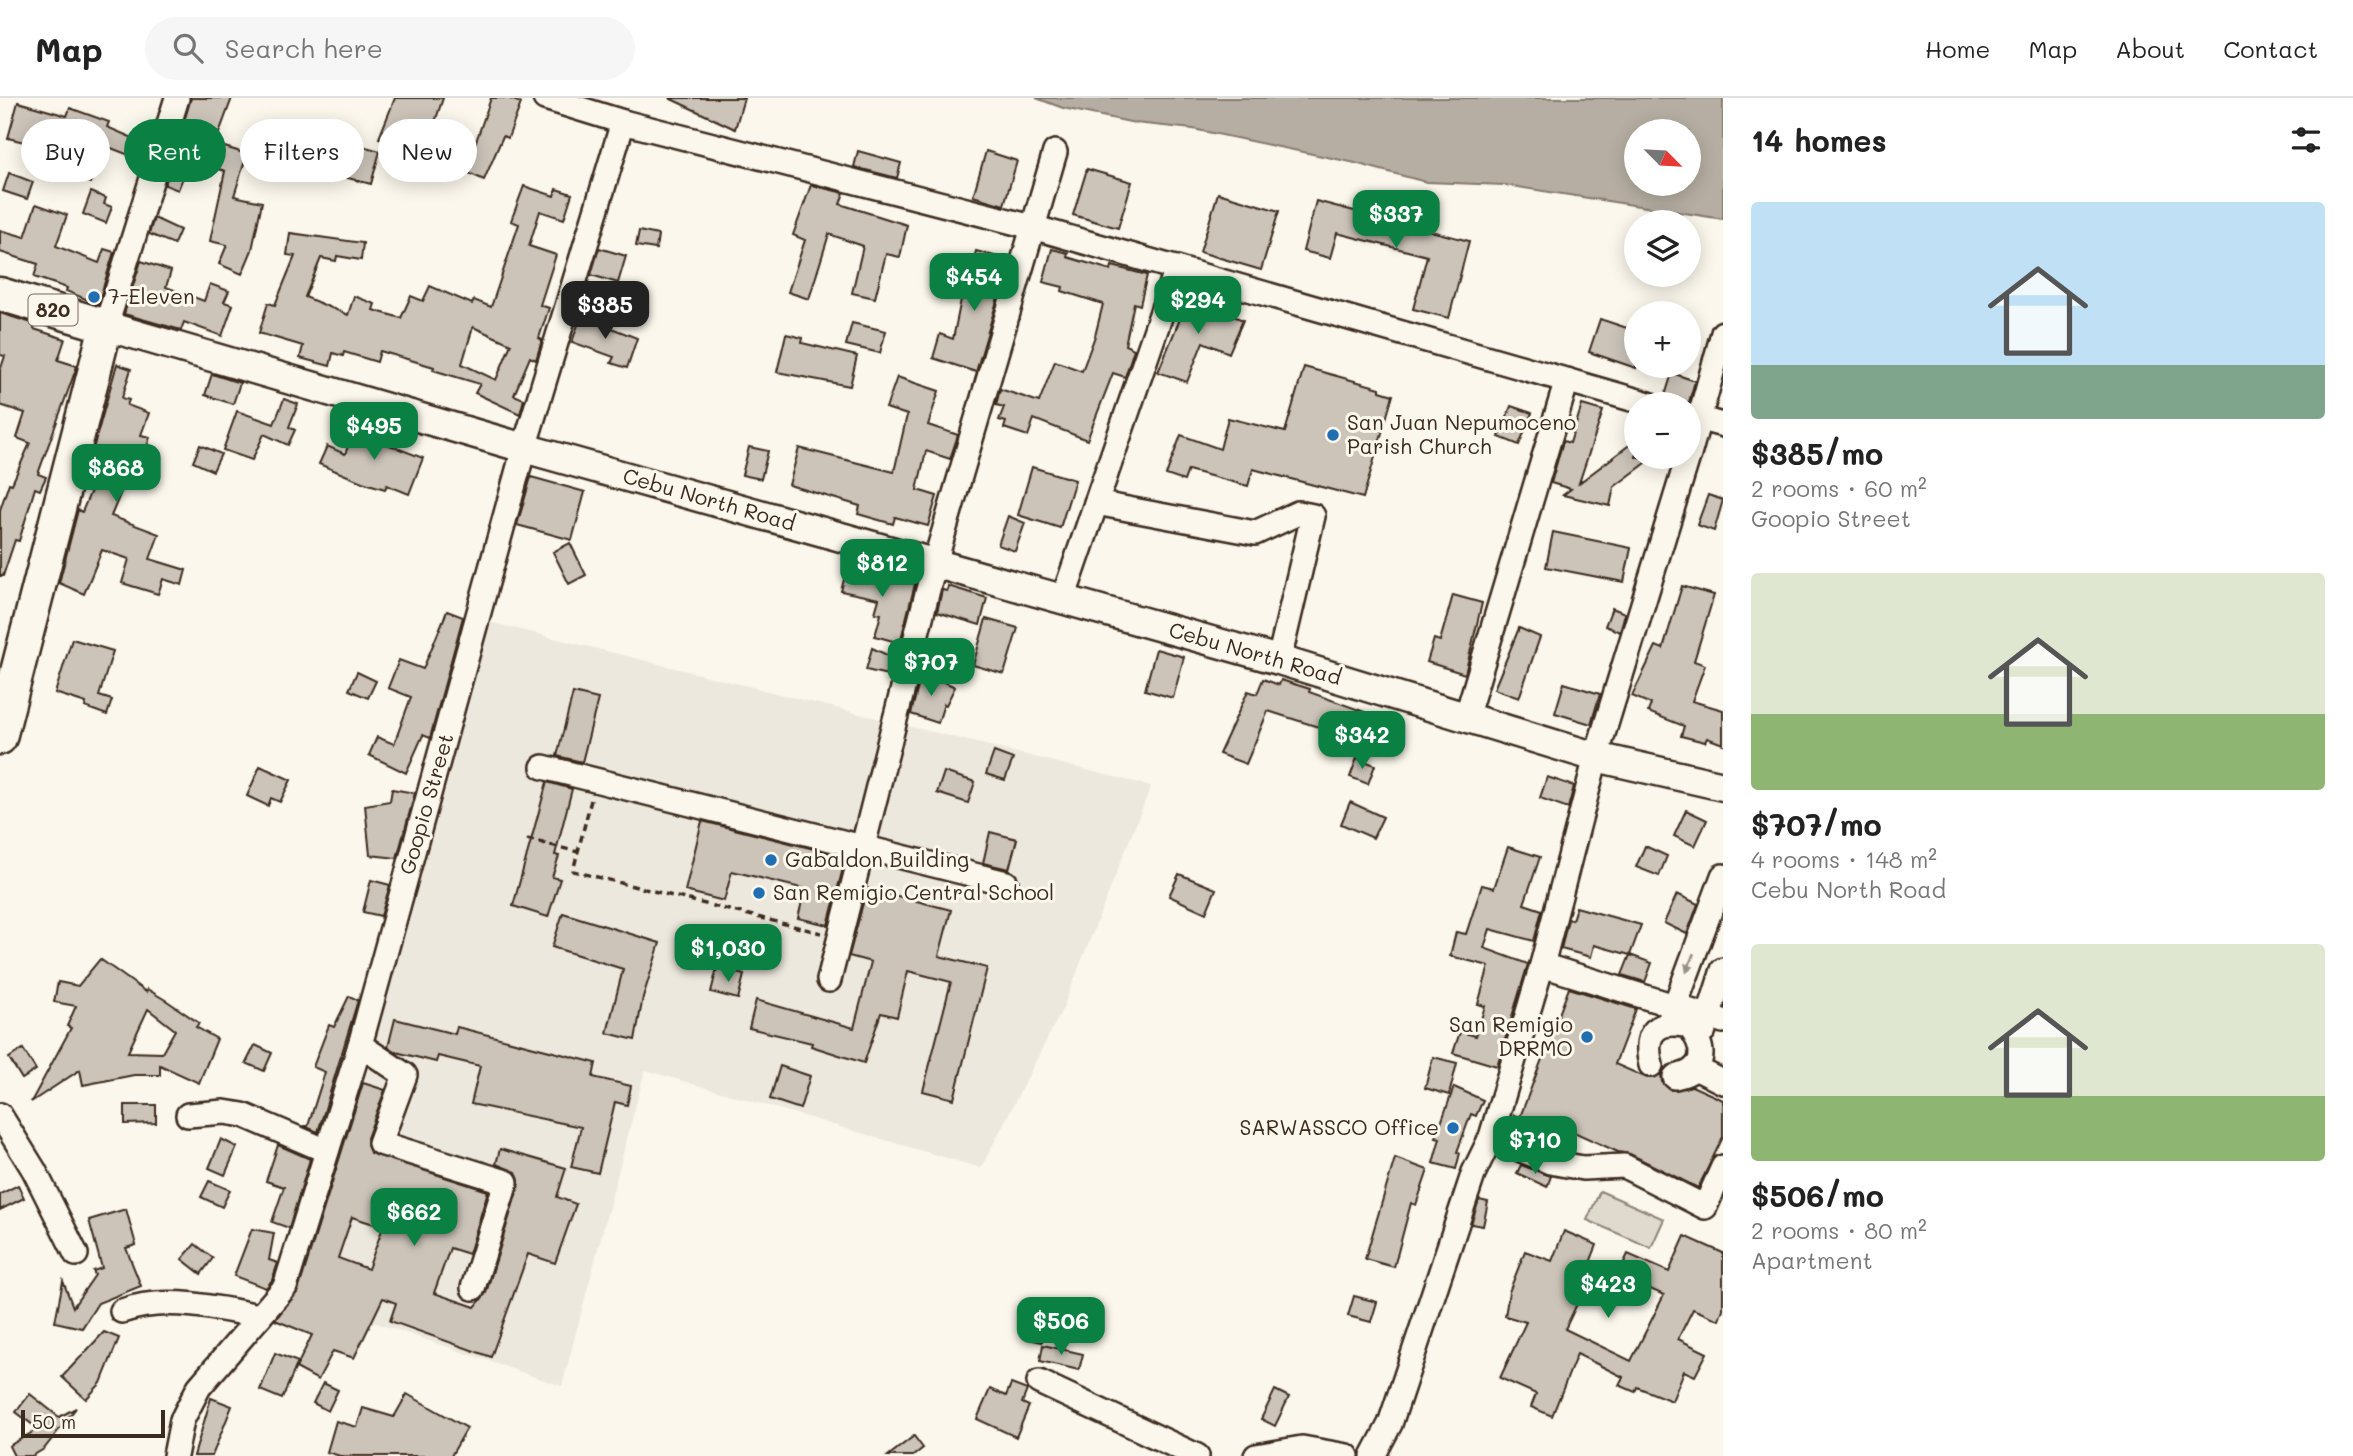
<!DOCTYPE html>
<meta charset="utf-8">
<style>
:root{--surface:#fff;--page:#f6f6f6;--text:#222;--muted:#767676;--line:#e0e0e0;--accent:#0b8043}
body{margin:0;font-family:Mali,sans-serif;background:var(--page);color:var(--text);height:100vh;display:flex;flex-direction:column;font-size:26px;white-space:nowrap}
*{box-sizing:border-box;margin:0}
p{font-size:23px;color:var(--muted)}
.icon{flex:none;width:38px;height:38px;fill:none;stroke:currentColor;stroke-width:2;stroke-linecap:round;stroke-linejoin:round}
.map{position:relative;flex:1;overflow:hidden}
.details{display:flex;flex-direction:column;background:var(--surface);width:630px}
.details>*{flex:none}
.guide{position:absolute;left:21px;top:21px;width:665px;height:63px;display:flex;gap:14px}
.needle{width:46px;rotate:114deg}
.controls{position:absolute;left:1624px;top:21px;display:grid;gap:14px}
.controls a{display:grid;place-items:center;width:77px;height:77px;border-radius:50%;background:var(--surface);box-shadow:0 4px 18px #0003;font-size:35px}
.scale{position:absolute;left:21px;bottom:18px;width:144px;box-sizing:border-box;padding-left:7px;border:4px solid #3b2a1e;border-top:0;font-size:19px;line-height:24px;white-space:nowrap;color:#3b2a1e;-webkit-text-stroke:5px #fbf7ec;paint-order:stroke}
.price{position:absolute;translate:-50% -60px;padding:0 16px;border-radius:14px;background:var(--accent);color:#fff;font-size:23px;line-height:46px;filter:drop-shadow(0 2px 4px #0008)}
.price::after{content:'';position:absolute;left:50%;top:42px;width:21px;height:16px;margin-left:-10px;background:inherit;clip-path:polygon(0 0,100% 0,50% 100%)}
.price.on{background:#222;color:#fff}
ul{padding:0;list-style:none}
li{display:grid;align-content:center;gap:14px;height:371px;padding:0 28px}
li span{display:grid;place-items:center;height:217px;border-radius:7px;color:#555}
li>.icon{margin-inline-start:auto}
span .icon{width:126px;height:126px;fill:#fffc;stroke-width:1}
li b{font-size:30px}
h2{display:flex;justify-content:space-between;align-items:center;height:84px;padding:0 28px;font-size:30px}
.chip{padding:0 24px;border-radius:32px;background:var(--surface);box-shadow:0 4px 18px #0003;font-size:24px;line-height:63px}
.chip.on{background:var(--accent);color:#fff}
header{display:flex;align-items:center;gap:42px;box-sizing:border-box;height:98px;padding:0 35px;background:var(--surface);border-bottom:2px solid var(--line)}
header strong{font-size:33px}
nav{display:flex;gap:38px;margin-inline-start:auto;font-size:24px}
.search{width:490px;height:63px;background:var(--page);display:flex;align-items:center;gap:18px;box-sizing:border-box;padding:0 24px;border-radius:38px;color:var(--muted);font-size:26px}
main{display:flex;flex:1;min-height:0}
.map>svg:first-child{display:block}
</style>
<header>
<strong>Map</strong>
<div class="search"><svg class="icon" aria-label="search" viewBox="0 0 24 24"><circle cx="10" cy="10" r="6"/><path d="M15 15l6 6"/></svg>Search here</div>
<nav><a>Home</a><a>Map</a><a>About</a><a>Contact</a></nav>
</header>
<main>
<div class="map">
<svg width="1723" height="1358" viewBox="0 0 1723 1358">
<rect width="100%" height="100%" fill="#fbf7ec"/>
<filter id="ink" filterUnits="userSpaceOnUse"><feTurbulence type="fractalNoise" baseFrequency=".0143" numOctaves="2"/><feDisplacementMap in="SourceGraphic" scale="14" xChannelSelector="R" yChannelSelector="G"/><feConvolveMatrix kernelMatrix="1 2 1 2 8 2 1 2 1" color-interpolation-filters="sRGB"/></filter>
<g filter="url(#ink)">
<path fill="#ede8dd" d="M481,522L1151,688L1062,912L981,1070L645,972L562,1288L288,1195Z"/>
<path fill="#dfd9ce" stroke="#8d8276" stroke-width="2" d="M1600,1093L1664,1121L1651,1150L1587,1122Z"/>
<path fill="#b6aea2" stroke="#85796d" stroke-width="2" fill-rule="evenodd" d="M1036,0H1723V121L1505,87L1426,84L1351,64L1193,31L1135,25L1063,10ZM1636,33H1689V86H1636Z"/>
<g fill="#ccc4b9" stroke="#3b2a1e" stroke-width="2" fill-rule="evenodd">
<path d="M191,0H232L215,46L247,56L234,98L262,104L252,152L242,176L219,166L227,147L210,143L225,73L190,62L178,92L165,87Z"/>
<path d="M395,0H443L431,36L472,55L491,0H508L521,5L508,40L503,38L484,82L435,60L437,56L379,40Z"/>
<path d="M669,0H744L735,31Z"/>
<path d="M18,4L67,18L70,10L109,24L107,29L140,43L134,59L106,48L90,85L71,77L81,54L38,38L36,47L8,40Z"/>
<path d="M326,38L380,53L371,86L317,72Z"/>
<path d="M858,53L901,65L897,80L854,69Z"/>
<path d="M986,53L1017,63L1004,107L973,98Z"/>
<path d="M1087,71L1132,84L1118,130L1073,117Z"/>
<path d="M9,75L33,84L27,101L3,93Z"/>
<path d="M811,87L844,95L840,106L907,127L900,159L886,156L875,200L852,195L863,148L829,136L809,201L788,194L805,142L793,137Z"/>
<path d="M524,88L554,98L556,91L572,96L564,121L540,113L529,148L556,157L540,207L549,210L539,240L542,242L536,262L530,259L514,297L524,301L520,316L475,295L480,286L433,272L434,269L380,253L377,264L344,254L343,258L333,255L330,268L300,260L303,248L259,235L268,205L275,207L295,158L287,157L290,135L363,145L361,162L337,158L336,163L321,160L305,199L348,217L354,198L375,206L373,212L401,220L411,198L423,203L430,188L472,206L474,202L491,209L519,126L511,123ZM473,229L511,246L496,282L462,266Z"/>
<path d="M91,94L106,100L104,106L112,109L106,125L83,116Z"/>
<path d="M1218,95L1279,113L1261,172L1200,154Z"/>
<path d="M1316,103L1469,143L1449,220L1413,211L1427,158L1337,135L1330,160L1303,153Z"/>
<path d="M36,106L67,117L56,148L99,165L104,151L114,154L98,206L66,193L67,190L34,179L38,166L0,154V132L25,139Z"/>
<path d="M154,120L180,132L174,146L149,136Z"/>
<path d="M639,133L658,137L656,151L636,148Z"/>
<path d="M599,150L626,158L618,185L591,177Z"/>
<path d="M1052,151L1068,155L1067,159L1111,172L1112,168L1147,177L1140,207L1134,205L1125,247L1134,251L1125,279L1113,275L1087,342L1034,321L1028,338L1004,330L1006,324L999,322L1004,309L996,307L1000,291L1039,304L1055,263L1082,273L1095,238L1103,206L1062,193L1063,189L1043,184Z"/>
<path d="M976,153L1009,162L976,274L933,260L940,236L953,241L965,182H968Z"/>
<path d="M141,163L171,173L166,189L204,203L210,186L229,193L224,204L233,207L222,238L184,224L181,232L124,216Z"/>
<path d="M1191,194L1219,206L1217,211L1243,222L1229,255L1203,244L1187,284L1158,274Z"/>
<path d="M0,215L35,226L34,231L65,241L58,262L77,268L38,376L46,379L40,392L35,390L19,443L15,442L3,478H0V412L9,385L12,386L30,345L17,340L25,315L0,307V273L5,258L0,257Z"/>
<path d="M581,218L637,240L627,270L611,265L614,259L572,244Z"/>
<path d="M1600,221L1636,233V270L1589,254Z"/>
<path d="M852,225L886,233L880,255L846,247Z"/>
<path d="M786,236L803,240L802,245L857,258L850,288L777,274Z"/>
<path d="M117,266L131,271L122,300L129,302L127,307L149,315L141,337L150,339L137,380L128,377L111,418L159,436L150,461L186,472L182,487L163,481L158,496L122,485L129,461L102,452L84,496L59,485L78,412L82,414L107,355L93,351Z"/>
<path d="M1304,269L1380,290V293L1393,297L1363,400L1253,371L1248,388L1188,372L1184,383L1166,377L1181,337L1220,351L1228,320L1285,334Z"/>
<path d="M1672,275L1695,283L1689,304L1681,306L1664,301Z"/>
<path d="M212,276L240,285L233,306L205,297Z"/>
<path d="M897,279L939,293L928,327L958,337L950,361L926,353L917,392L937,398L928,428L895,419L893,426L858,416L860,408L789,387L799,350L894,374L907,317L886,310Z"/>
<path d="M284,301L298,306L289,329L295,332L288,347L264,336L252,362L223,352L237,313L274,326Z"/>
<path d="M1582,307L1603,313L1579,385L1636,342V359H1654L1614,389L1610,408L1563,397L1571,391L1551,385L1563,343L1570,345Z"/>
<path d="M1511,308L1532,315L1519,347L1499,339Z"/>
<path d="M358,323L375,330L371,340L423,360L409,396L387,387L385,391L362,384L319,366L327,348L345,356Z"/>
<path d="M200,347L221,356L213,373L193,364Z"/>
<path d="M749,349L768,353L761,381L742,377Z"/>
<path d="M1032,369L1075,382L1060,430L1018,417Z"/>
<path d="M531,379L585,394L572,442L517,427Z"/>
<path d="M1708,397L1723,402L1714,433L1697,427Z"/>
<path d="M1008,418L1025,425L1015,453L998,447Z"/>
<path d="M1553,434L1631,450L1624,484L1546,469Z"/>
<path d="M570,445L586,477L569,486L553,454Z"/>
<path d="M848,466L915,486L900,545L875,538L881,516L875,515L879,501L841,493Z"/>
<path d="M948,488L987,500L980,527L937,514L942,492L947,493Z"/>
<path d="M1682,488L1714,497L1694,563L1705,567L1692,603L1723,612V646L1707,640L1705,644L1681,638L1684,628L1648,614L1651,606L1632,598L1656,548L1663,551Z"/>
<path d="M1453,497L1482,505L1465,576L1427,564L1434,541L1440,543Z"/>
<path d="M1612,510L1625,515L1620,534L1605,528Z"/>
<path d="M447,513L463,519L430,640L423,637L406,675L369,657L377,639L394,646L411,599L388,590L399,562L423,571Z"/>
<path d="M986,521L1018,530L1004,576L973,567Z"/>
<path d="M1519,530L1540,539L1519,600L1494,591Z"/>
<path d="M72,541L113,553L99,598L112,602L107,617L85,609L86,605L55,595Z"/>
<path d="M872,550L896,561L892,578L866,572Z"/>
<path d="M1156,551L1184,559L1173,600L1145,592Z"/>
<path d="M922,573L955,589L946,607L944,606L938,625L911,616Z"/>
<path d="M357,574L376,583L368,600L349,592Z"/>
<path d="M1263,581L1279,587L1281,582L1310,591L1309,594L1365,614L1356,641L1268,613L1246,666L1219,656L1248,593L1257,596Z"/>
<path d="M1564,585L1600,596L1591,626L1555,615Z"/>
<path d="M573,595L598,601L582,664L557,658Z"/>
<path d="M994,654L1013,661L1005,682L986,676Z"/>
<path d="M1357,660L1375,667L1368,686L1350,679Z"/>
<path d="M260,668L291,682L280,704L271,700L268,708L247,698Z"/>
<path d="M944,674L975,684L968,705L937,695Z"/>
<path d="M1547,679L1574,688L1568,710L1540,700Z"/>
<path d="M547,684L572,691L555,757L559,758L552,779L560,781L548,819L513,808Z"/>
<path d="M392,691L415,695L397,760L370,757L365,707L390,703Z"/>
<path d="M1350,704L1383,719L1373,740L1341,726Z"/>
<path d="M1686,712L1707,722L1695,748L1674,738Z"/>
<path d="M702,723L846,759L828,827L798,820L805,791L732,773L724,803L685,793Z"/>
<path d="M990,734L1017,741L1009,771L983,765Z"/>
<path d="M1645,748L1667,758L1659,778L1636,769Z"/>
<path d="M1508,749L1540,759L1524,806L1542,812L1534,843L1490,831L1484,850L1528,866L1497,968L1453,955L1460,934L1476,938L1485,908L1478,906L1489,868L1450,858L1456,834L1466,836L1482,787L1494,790Z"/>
<path d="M1179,776L1216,791L1206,815L1169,798Z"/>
<path d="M371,782L390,787L381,818L363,814Z"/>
<path d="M867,790L951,812L939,858L987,870L954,1001L923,993L951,884L908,873L897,919L881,915L864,965L811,948L812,945L749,930L756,902L854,930L871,864L849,858Z"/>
<path d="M1677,796L1698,806L1687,836L1664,825Z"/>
<path d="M1576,809L1641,827L1630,857L1594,847L1591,859L1561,851L1568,821L1572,822Z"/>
<path d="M563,815L660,845L643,899L635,942L607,935L623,871L552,849Z"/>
<path d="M1630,857L1652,865L1645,884L1622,877Z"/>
<path d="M100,861L146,894L147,891L167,903L199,925L196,929L217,941L199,985L160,967V977H134L83,987L80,972L31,1004L71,930L67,928L76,908L54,904L58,884L78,888ZM148,911L175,932L162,955L128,954Z"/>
<path d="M717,870L744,877L738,901L711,894Z"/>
<path d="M1569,890L1636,911L1615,966L1647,980L1661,976L1662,984L1671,992L1692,988L1723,1002V1039L1698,1090L1630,1056L1618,1054L1574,1034L1567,1053L1508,1031L1514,1017L1520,1019Z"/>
<path d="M349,898L358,902L318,1034L304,1028H308L325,974L313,969L329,927L334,929Z"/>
<path d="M395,921L455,936L457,929L596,965L593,979L631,988L627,1007L615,1004L598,1075L571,1069L581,1029L471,1006L480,968L438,958L436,964L396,954L388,949Z"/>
<path d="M255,947L272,955L264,973L246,965Z"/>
<path d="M23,951L36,972L22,981L9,960Z"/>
<path d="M1433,959L1457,965L1449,997L1425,990Z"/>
<path d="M780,968L810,978L800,1011L770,1001Z"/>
<path d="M363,985L385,992L367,1040L370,1055L488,1093L469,1156L450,1150L434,1195L475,1209L486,1195L519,1087L516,1074L496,1066L500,1051L566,1070L557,1099L576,1106L555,1165L528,1156L491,1259L390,1223L396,1205L383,1200L354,1260L333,1253L318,1282L296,1270L312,1237L275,1222L298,1193ZM352,1119L383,1129L368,1171L338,1160Z"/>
<path d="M1454,989L1483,1002L1476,1018L1471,1016L1457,1054L1460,1055L1456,1071L1433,1065L1440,1040L1436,1039Z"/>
<path d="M125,1007H156V1025L125,1026Z"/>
<path d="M221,1041L237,1049L225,1077L209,1070Z"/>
<path d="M278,1047L310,1061L289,1130L272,1124L284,1089L266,1083Z"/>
<path d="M1395,1060L1428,1072L1416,1107L1411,1105L1394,1169L1365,1161Z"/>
<path d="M1521,1067L1551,1078L1547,1089L1517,1075Z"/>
<path d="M209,1083L230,1092L222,1109L201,1099Z"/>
<path d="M18,1087L24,1100L0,1112V1096Z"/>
<path d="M1479,1102L1488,1104L1483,1128L1471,1126Z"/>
<path d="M126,1111L136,1147L126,1150L141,1188L98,1205L82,1230L55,1224L63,1183L73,1209L95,1177L93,1173L102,1170L89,1122Z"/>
<path d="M252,1131L274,1135L269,1162L278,1165L272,1182L266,1190L234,1178Z"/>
<path d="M1564,1133L1597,1147L1585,1177L1590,1179L1565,1231L1631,1263L1664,1197L1618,1177L1628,1156L1669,1174L1685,1138L1723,1155V1211L1719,1222L1693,1211L1678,1241L1707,1255L1695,1278L1684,1273L1672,1303L1637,1289L1635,1294L1619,1287L1623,1279L1577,1256L1552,1318L1531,1309L1536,1296L1500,1280L1526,1224L1505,1218L1509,1194L1525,1153L1552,1163Z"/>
<path d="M195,1146L213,1160L201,1176L182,1161Z"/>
<path d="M1354,1198L1377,1204L1371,1224L1348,1218Z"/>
<path d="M1028,1222L1046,1226L1042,1244L1024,1240Z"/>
<path d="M104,1234L119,1240L101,1285L86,1301L62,1279Z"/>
<path d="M1043,1247L1083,1256L1079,1272L1040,1263Z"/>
<path d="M275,1255L298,1264L282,1301L260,1292Z"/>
<path d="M323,1285L338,1292L328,1313L313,1305Z"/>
<path d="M1011,1286L1027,1292L1022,1305L1029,1308L1016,1339L977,1321L990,1291L1006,1298Z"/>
<path d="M1275,1292L1289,1299L1275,1328L1261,1321Z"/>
<path d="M30,1296L59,1319L76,1310L44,1351L32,1358H14L9,1348L38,1331L16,1314Z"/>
<path d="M407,1296L467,1330L451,1358H340L327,1354L336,1323L357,1329L363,1310L394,1319Z"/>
<path d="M211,1300L232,1308L212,1358H194Z"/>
<path d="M914,1338L923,1350L913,1358H888Z"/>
</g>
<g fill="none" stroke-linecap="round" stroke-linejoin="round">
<defs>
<g id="minor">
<path d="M545,0L623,24L1036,130L1649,306"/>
<path d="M106,228L177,0"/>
<path d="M1689,318L1723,327"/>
<path d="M1689,357L1723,235"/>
<path d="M1096,405L1255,435L1298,415L1313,418L1279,562"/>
<path d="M1063,501L1177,170"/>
<path d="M1466,620L1567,282"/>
<path d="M543,669L1006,785"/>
<path d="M1542,867L1723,923"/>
<path d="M829,882L935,464L1055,54"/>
<path d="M1669,924L1723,778"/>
<path d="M1704,932L1723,872"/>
<path d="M360,947L405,977L380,1045L506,1084L473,1190"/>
<path d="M1651,967C1643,934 1657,921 1689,928C1706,950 1708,972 1675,979"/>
<path d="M1695,970L1723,984"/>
<path d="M0,1017L34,1072L76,1156"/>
<path d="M188,1017L224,1014L243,1017L327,1053"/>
<path d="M1491,1039L1550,1064L1583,1070L1624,1068L1705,1109L1723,1069"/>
<path d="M122,1213C165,1197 215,1210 260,1218"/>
<path d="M1039,1284L1197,1358"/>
<path d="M175,1358L182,1322L199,1289L285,1189L360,947L524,350L623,24"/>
<path d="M1256,1358L1302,1350L1347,1358"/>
<path d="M1373,1358L1390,1326L1474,1074L1491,1039L1542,867L1596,659L1688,359"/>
</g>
<path id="major" d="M106,228L524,350L1279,562L1596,659L1723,688"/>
<path id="highway" d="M0,196L106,228L0,640"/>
</defs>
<use href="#minor" stroke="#3b2a1e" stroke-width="28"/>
<use href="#major" stroke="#3b2a1e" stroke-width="33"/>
<use href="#highway" stroke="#3b2a1e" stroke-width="37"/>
<g stroke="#3b2a1e" stroke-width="3.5" stroke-dasharray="7 5" stroke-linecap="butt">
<path d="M591,702L573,773L821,835"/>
<path d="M527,741L578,754"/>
</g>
<use href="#minor" stroke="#fbf7ec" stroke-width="23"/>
<use href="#major" stroke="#fbf7ec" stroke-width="28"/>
<use href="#highway" stroke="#fbf7ec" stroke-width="32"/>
</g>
<defs><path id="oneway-solid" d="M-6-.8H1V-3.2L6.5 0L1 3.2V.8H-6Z" transform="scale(1.75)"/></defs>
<use fill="#9b9085" href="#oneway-solid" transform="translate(1690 865) rotate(111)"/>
</g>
<g fill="#1f6fb2" stroke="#fbf7ec" stroke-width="2.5">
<circle cx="94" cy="199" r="7"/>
<circle cx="1333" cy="337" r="7"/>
<circle cx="771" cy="762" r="7"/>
<circle cx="759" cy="795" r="7"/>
<circle cx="1587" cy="939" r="7"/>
<circle cx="1453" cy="1030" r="7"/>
</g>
<g text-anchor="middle" stroke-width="6" stroke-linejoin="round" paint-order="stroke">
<rect fill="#fbf7ec" stroke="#75685c" stroke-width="2" x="28.5" y="196.5" width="49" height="31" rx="5"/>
<g font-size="19" font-weight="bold" fill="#3b2a1e">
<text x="53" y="219">820</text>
</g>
<g font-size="21" fill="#3b2a1e" stroke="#fbf7ec" text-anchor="start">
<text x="108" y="206">7-Eleven</text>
<text x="1347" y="332">San Juan Nepumoceno<tspan x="1347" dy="24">Parish Church</tspan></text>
<text x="785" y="769">Gabaldon Building</text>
<text x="773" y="802">San Remigio Central School</text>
<text x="1573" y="934" text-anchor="end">San Remigio<tspan x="1573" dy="24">DRRMO</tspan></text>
<text x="1439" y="1037" text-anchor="end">SARWASSCO Office</text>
</g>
<g font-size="21" fill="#3b2a1e" stroke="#fbf7ec">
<text transform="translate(709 402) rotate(16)" y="7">Cebu North Road</text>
<text transform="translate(1255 556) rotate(16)" y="7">Cebu North Road</text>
<text transform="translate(427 706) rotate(-74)" y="7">Goopio Street</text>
</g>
</g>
</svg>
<div class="controls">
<a><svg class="needle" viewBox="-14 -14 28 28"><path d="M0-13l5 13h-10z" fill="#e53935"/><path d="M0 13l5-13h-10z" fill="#767676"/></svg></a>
<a><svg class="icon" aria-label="layers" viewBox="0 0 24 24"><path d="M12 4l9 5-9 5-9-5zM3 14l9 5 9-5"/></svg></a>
<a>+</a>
<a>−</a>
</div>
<div class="scale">50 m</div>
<b class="price" style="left:1396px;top:152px">$337</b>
<b class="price" style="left:974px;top:215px">$454</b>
<b class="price" style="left:1198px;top:238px">$294</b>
<b class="price on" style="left:605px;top:243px">$385</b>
<b class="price" style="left:374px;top:364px">$495</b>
<b class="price" style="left:116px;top:406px">$868</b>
<b class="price" style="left:882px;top:501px">$812</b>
<b class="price" style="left:931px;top:600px">$707</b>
<b class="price" style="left:1362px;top:673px">$342</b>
<b class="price" style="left:728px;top:886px">$1,030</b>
<b class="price" style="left:1535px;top:1078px">$710</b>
<b class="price" style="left:414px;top:1150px">$662</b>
<b class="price" style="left:1608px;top:1222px">$423</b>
<b class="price" style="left:1061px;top:1259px">$506</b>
<div class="guide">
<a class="chip">Buy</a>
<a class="chip on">Rent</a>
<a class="chip">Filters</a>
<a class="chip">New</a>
</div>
</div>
<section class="details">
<h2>14 homes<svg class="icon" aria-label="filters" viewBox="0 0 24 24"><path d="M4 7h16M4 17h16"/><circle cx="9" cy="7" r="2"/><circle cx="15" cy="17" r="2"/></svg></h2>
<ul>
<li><span style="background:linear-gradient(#bfe0f5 75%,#7fa58c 0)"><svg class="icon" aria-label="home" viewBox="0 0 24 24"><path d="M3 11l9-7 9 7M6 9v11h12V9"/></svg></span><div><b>$385/mo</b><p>2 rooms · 60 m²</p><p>Goopio Street</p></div></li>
<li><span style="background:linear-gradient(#dfe7d0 65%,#8fb573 0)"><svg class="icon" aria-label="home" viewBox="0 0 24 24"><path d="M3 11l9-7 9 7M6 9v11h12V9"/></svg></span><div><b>$707/mo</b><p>4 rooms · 148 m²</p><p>Cebu North Road</p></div></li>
<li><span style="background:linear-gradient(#dfe7d0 70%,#8fb573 0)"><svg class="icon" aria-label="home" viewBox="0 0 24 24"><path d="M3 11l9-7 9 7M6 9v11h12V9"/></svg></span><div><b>$506/mo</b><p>2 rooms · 80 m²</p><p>Apartment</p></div></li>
</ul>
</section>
</main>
